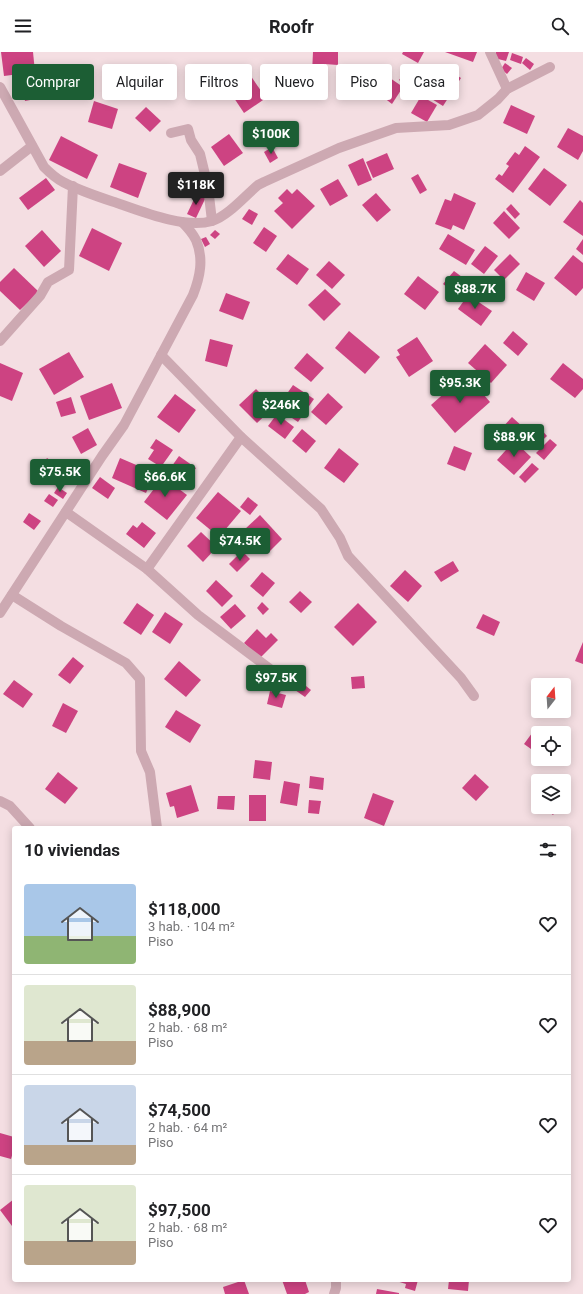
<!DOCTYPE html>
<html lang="es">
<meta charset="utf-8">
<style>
:root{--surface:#fff;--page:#f2f2f2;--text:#202124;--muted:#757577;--line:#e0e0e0;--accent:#1c5e34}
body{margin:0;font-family:Roboto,sans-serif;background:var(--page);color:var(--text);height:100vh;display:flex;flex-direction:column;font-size:15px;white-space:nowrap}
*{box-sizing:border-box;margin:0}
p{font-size:13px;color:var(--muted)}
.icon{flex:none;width:22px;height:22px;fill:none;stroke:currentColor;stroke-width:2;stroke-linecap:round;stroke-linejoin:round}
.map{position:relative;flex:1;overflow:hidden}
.sheet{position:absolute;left:12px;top:774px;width:559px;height:456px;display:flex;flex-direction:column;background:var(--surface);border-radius:4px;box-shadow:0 2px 10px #0003}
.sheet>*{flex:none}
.top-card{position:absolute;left:12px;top:12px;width:559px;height:36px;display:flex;gap:8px}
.needle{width:26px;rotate:17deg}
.controls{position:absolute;left:531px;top:626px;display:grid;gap:8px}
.controls a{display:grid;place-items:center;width:40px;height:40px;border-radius:4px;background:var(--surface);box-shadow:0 2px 10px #0003;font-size:20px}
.price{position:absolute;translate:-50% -34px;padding:0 9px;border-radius:4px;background:var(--accent);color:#fff;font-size:13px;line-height:26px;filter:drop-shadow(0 1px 2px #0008)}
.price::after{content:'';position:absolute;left:50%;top:24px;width:12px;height:9px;margin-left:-6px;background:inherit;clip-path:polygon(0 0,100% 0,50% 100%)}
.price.current{background:#222;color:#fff}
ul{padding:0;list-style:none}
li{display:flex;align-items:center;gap:12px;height:100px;padding:0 12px}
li+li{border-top:1px solid var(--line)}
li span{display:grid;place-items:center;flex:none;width:112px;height:80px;border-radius:4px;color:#555}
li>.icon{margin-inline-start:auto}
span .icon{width:48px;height:48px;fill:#fffc;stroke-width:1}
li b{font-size:17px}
h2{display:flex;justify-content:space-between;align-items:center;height:48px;padding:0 12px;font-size:17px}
.pill{padding:0 14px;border-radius:4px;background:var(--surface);box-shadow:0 2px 10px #0003;font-size:14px;line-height:36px}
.pill.current{background:var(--accent);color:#fff}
header{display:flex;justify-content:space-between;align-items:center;height:52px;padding:0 12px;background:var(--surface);font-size:18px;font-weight:700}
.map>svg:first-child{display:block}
</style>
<header><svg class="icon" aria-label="menu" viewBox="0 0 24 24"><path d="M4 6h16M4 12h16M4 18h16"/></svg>Roofr<svg class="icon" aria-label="search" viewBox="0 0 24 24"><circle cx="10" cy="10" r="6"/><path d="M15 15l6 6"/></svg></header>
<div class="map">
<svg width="583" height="1242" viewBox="0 0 583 1242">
<rect width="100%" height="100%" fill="#f4dee2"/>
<g fill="#cd4382">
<path d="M1,0H33L35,20L4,24Z"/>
<path d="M313,0H338V13L325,12V22L312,21Z"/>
<path d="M403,0H424L418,11L402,2Z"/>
<path d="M445,0H477L473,10Z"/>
<path d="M496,0H509L506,9L494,6Z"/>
<path d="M512,1L523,5L521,12L510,8Z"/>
<path d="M526,6L534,12L530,18L522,11Z"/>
<path d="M505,11L512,16L507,22L501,17Z"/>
<path d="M441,13L461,26L443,54L422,41Z"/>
<path d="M410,14L427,27L416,41L399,28Z"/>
<path d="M353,15H366L367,37H354Z"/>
<path d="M51,19L56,43L25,49L20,25Z"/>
<path d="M248,20L266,46L244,61L226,34Z"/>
<path d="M390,26L403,35L392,52L379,42Z"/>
<path d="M421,44L437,53L427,70L411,61Z"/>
<path d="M94,49L118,57L112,77L88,70Z"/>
<path d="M511,53L535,64L527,82L503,71Z"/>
<path d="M146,55L161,69L150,80L135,66Z"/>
<path d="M568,76L583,84V99L578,108L557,95Z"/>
<path d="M229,82L243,101L224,114L211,95Z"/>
<path d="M61,84L98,103L87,127L49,108Z"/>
<path d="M525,94L540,105L513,141L495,127L499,122L502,124L509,114L506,112L515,100L519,103Z"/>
<path d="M272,95L278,106L270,111L264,100Z"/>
<path d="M387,101L394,117L373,126L366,110Z"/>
<path d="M363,106L372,128L358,134L348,113Z"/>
<path d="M119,111L147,121L138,146L110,135Z"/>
<path d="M544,116L567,133L550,154L528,137Z"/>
<path d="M418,122L427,138L420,142L411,126Z"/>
<path d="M46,126L55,138L28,158L19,146Z"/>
<path d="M338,127L348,144L330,154L320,137Z"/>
<path d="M287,137L292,142L297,137L315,154L292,177L274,159L283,151L278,146Z"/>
<path d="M197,141L206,145L196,166L187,162Z"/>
<path d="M376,141L391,158L377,170L362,153Z"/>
<path d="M454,141L476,151L464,178L453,173L451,178L435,172L445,147L451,149Z"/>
<path d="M580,148L583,151V184L563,170Z"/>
<path d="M511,152L520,162L515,167L506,157Z"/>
<path d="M249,157L258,162L252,173L242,167Z"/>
<path d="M504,159L520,176L509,187L493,171Z"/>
<path d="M264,175L277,184L266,200L253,191Z"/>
<path d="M92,176L122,191L109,219L79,204Z"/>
<path d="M42,178L61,199L44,215L25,194Z"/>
<path d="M215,178L220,182L215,187L210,183Z"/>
<path d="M448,182L475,198L466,213L439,197Z"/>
<path d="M206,185L210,192L205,195L201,187Z"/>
<path d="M583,187V203L576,197Z"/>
<path d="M485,194L498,204L484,222L471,212Z"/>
<path d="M288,202L309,217L297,233L276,217Z"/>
<path d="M510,202L520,212L504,228L494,218Z"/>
<path d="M573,203L583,211V236L576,244L554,226Z"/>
<path d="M329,209L345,223L332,237L316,223Z"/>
<path d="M14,216L39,240L20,258L0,239V230Z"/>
<path d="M454,219L462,225L451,238L443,232Z"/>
<path d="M526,220L545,231L534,249L516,238Z"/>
<path d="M418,224L439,240L425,258L404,242Z"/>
<path d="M325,237L341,252L324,269L308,253Z"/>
<path d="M226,241L250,250L243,268L219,259Z"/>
<path d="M468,243L492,259L481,274L458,257Z"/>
<path d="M349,279L380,305L365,322L335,296Z"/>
<path d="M513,279L528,292L518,304L503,291Z"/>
<path d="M417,285L433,309L409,325L396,305L400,303L397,298Z"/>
<path d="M210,287L233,293L227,315L205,309Z"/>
<path d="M485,292L507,313L491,331L468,311Z"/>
<path d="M69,300L84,325L54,343L39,317Z"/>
<path d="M307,301L324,316L311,330L294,316Z"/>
<path d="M0,311L23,321L12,349L0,344Z"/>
<path d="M563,311L583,327V337L575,346L550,327Z"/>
<path d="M466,322L490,350L455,381L431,353Z"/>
<path d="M112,331L122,356L89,368L80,344Z"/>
<path d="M293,333L314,347L298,370L277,356Z"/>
<path d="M256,337L274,355L257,371L239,353Z"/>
<path d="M328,341L343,355L326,373L311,360Z"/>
<path d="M175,342L196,358L179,381L157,365Z"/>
<path d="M71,345L76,361L61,365L56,350Z"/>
<path d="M277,362L294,375L285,387L268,374Z"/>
<path d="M512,365L524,376L513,388L501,377Z"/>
<path d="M539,375L547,384L532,398L523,389Z"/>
<path d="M88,376L97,393L81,402L72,385Z"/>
<path d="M302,377L316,389L306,401L292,389Z"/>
<path d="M156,387L173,398L161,415L148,407L154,398L150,396Z"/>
<path d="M550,387L557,393L544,408L536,401Z"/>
<path d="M514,389L531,405L514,423L497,408Z"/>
<path d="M454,394L472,401L465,419L447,412Z"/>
<path d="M339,396L359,412L344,431L324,416Z"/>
<path d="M179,404L196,416L183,433L167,421Z"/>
<path d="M47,406L61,416L50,432L36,422Z"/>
<path d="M120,406L155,421L146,441L112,426Z"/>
<path d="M532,411L539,417L525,431L519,425Z"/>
<path d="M100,425L115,436L108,447L92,436Z"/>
<path d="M163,425L187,443L167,468L144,450Z"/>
<path d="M58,435L67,441L63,447L54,441Z"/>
<path d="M218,440L241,459L219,485L196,466Z"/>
<path d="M49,442L58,448L53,455L44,449Z"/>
<path d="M248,445L258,453L250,463L240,455Z"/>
<path d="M29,461L41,469L34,478L23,470Z"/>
<path d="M260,463L282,487L267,502L244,478Z"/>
<path d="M142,470L156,481L144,496L126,482L133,473L137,476Z"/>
<path d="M201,480L217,495L203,510L187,494Z"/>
<path d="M242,499L250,507L237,520L229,512Z"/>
<path d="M453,509L459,519L441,530L434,520Z"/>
<path d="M405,518L422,534L408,550L390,534Z"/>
<path d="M262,520L275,531L263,545L250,534Z"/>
<path d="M216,528L233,544L222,555L206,539Z"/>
<path d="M300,539L312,550L301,561L289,550Z"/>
<path d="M262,550L269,557L263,563L257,556Z"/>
<path d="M137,551L154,563L141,583L123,571Z"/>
<path d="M358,551L377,570L353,594L334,575Z"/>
<path d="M235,552L246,564L231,577L220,565Z"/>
<path d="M165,560L183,572L170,592L152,580Z"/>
<path d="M483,562L500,570L494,584L476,576Z"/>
<path d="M257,577L266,586L271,581L278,588L260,606L244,591Z"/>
<path d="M583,590V612L575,609Z"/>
<path d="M73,605L84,614L70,632L58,623Z"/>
<path d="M179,609L201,628L186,645L164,627Z"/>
<path d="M364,624L365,636L352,637L351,625Z"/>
<path d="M14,628L33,642L23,656L3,642Z"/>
<path d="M301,630L311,638L305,645L295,638Z"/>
<path d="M270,639L286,643L282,656L267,652Z"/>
<path d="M63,651L78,659L66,681L52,674Z"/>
<path d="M176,658L201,673L190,691L165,675Z"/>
<path d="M535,677L540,681H538V702L524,692Z"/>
<path d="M255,708L272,710L270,728L253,726Z"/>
<path d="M58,720L78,736L65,752L45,737Z"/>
<path d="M475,722L489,735L476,749L462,736Z"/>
<path d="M310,724L324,726L323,738L309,736Z"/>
<path d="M284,729L300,732L297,754L280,751Z"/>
<path d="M191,733L199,759L177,766L174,754L170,755L166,741Z"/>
<path d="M373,741L394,749L384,774L364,766Z"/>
<rect x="249" y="743" width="17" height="26"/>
<path d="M218,744H235L234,758L217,757Z"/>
<path d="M309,748L321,749L319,762L308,761Z"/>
<path d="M543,755H559L553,763Z"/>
<path d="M0,1081L14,1085V1097L11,1107L0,1104Z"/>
<path d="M14,1147V1173L12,1174L0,1158Z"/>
<path d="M244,1228L249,1242H225L223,1235Z"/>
<path d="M282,1228H305L309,1240L305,1242H287Z"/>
<path d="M393,1228H418L415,1239L405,1236L406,1232Z"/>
<path d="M449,1228H469L468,1239L448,1237Z"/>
<path d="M377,1237L399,1241V1242H376Z"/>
</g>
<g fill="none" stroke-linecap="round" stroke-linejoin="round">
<g stroke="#cda9b2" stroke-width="10">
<path d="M490,0L507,37"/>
<path d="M0,35L44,115C50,121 55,126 63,130C80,139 99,145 117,151C143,160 185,177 212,169C228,164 245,144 258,133L264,130L339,96L396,76L449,73L478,63L498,47L507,37L550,15"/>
<path d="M171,81L188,77L191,88L200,102L208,135L212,169"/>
<path d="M0,119L32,94"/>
<path d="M0,289L40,244L48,230L69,218L73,134"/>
<path d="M161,303L241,385L321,457L340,486L348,504L461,626L474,644"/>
<path d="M66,460L147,517L198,563L270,617"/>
<path d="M147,517L241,385"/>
<path d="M12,543L61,574L126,611L140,627L141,699L150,720L157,776"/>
<path d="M0,561L102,404L124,373L193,243C200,225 204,207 196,188C193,182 187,175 182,170"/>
<path d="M0,749L10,754L30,776"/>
<path d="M334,1242L336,1236V1228"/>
</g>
</g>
</svg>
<div class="controls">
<a><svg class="needle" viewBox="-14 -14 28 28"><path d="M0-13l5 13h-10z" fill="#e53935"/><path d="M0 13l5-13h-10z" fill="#757577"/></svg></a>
<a><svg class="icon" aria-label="locate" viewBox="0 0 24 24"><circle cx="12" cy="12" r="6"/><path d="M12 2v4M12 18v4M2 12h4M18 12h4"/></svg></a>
<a><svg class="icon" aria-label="layers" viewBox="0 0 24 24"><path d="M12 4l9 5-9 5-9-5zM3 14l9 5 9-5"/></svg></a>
</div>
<b class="price" style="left:271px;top:103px">$100K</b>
<b class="price current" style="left:196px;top:154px">$118K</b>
<b class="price" style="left:475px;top:258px">$88.7K</b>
<b class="price" style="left:460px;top:352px">$95.3K</b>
<b class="price" style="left:281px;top:374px">$246K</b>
<b class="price" style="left:514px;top:406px">$88.9K</b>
<b class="price" style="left:60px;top:441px">$75.5K</b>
<b class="price" style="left:165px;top:446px">$66.6K</b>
<b class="price" style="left:240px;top:510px">$74.5K</b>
<b class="price" style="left:276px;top:647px">$97.5K</b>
<div class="top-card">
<a class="pill current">Comprar</a>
<a class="pill">Alquilar</a>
<a class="pill">Filtros</a>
<a class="pill">Nuevo</a>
<a class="pill">Piso</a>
<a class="pill">Casa</a>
</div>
<section class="sheet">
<h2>10 viviendas<svg class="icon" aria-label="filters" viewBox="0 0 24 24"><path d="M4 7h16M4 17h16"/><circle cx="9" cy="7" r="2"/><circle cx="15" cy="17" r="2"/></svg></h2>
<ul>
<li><span style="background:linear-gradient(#a9c7e8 65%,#8fb573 0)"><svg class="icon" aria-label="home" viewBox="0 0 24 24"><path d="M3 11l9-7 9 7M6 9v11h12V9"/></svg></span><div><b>$118,000</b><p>3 hab. · 104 m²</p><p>Piso</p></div><svg class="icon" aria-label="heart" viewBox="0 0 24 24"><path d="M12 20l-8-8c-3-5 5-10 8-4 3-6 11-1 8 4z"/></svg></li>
<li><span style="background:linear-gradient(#dfe7d0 70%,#b9a48a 0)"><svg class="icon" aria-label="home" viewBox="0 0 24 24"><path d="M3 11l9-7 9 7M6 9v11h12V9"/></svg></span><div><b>$88,900</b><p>2 hab. · 68 m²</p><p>Piso</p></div><svg class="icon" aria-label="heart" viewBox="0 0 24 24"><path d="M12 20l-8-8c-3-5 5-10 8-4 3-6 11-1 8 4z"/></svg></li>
<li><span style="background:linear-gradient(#c9d6e8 75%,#b9a48a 0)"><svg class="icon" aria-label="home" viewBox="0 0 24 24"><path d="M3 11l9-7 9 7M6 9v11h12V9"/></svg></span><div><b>$74,500</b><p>2 hab. · 64 m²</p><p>Piso</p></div><svg class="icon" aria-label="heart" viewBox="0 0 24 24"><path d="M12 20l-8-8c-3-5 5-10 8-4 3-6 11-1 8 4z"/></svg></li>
<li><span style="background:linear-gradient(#dfe7d0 70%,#b9a48a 0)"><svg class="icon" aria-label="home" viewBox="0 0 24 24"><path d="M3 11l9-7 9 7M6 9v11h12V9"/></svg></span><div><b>$97,500</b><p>2 hab. · 68 m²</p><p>Piso</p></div><svg class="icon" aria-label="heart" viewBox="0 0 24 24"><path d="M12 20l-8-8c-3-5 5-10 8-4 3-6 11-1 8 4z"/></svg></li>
</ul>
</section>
</div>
